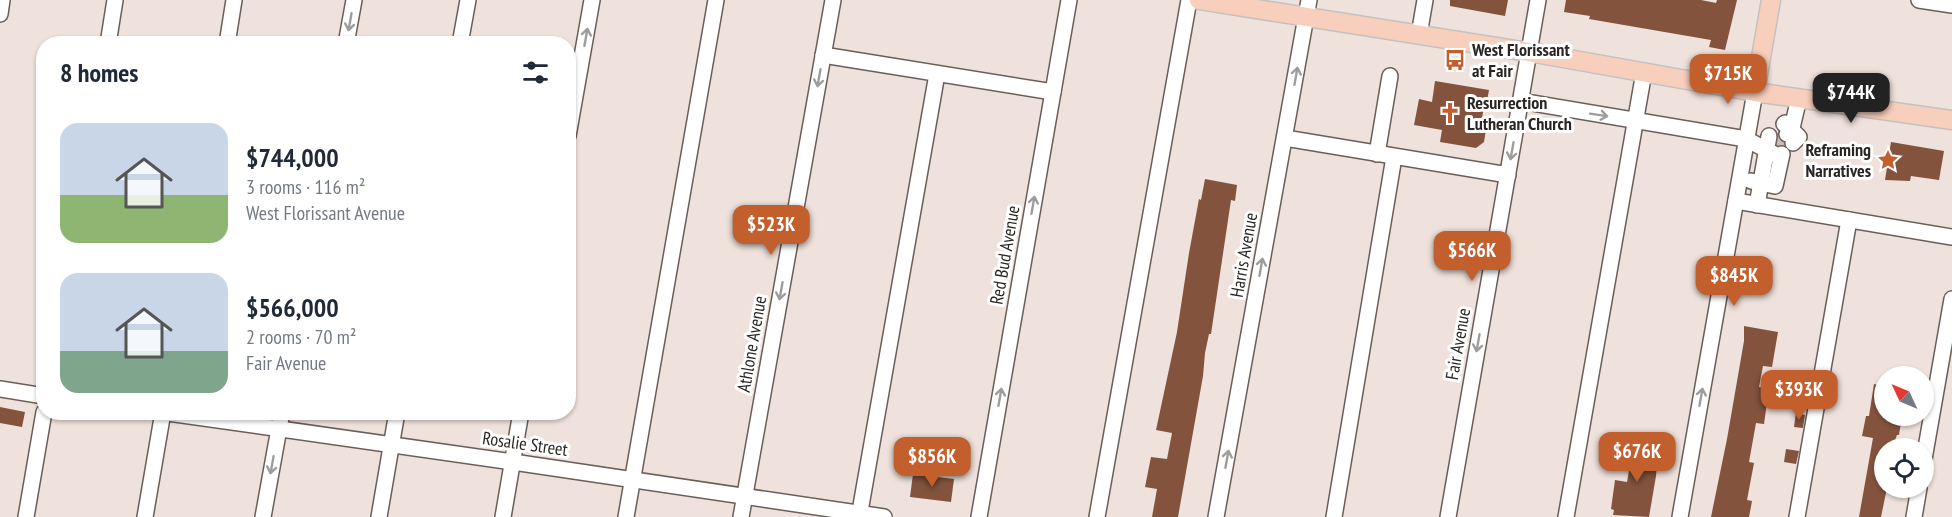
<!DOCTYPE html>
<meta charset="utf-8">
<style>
:root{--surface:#fff;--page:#f2f2f3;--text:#1f2937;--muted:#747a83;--accent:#c35e2d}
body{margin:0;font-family:"PT Sans Narrow",sans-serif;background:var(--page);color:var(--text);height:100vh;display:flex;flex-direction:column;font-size:22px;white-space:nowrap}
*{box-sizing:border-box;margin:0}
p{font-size:20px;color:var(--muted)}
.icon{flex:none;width:33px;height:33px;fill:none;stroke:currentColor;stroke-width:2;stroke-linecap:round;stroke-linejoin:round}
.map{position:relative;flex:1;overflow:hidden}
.sheet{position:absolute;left:36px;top:36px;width:540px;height:384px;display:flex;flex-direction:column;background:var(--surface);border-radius:24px;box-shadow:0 2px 4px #0004}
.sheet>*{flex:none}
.needle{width:39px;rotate:314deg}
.tools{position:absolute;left:1874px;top:366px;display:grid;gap:12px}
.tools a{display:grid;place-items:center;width:60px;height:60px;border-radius:50%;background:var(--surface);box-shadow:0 2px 4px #0004;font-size:30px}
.price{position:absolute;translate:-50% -51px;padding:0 14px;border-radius:12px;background:var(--accent);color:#fff;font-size:20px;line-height:39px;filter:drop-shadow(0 2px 3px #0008)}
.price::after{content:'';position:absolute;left:50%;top:36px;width:18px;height:14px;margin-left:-9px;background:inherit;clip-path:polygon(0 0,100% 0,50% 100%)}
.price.current{background:#222;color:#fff}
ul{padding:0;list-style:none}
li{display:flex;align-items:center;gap:18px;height:150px;padding:0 24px}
li span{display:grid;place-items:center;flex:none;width:168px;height:120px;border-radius:18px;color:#555}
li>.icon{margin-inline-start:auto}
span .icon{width:72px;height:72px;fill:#fffc;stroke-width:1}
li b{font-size:26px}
h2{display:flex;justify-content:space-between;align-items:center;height:72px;padding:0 24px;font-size:26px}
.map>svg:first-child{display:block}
</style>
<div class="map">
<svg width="1952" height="517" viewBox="0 0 1952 517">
<rect width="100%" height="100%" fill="#efe1db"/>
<g fill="#83533e">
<path d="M1450,0H1508L1505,16L1450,6Z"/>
<path d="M1566,0H1701L1716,3L1717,0H1737L1725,50L1709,47L1711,40L1589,19L1590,16L1564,12Z"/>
<path d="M1435,81L1489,90L1487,101H1485L1481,124L1486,130L1484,142L1476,148L1440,142L1442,130L1414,125L1419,99L1432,102Z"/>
<path d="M1891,142L1944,151L1939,180L1911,176L1910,181L1885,180Z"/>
<path d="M1205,179L1237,185L1235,201L1231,200L1211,334H1209L1205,353L1203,376L1178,517H1152L1157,489L1145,487L1151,457L1167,459L1172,433L1156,430L1177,332L1189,253L1199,199L1201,200Z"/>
<path d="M1744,326L1778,332L1772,367L1763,366L1759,387L1769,388L1764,424L1756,423L1749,462L1754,463L1747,500L1752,501L1749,517H1711L1727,439L1744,341Z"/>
<path d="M1874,384L1884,386V416H1902L1899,435H1897L1892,448H1884V488H1887L1881,517H1859L1873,438L1862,436L1866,416H1869Z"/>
<path d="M0,407L25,412L22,427L0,423Z"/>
<path d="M1796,413L1805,415L1803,428L1794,427Z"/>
<path d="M1627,442L1658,449L1656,476L1649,517L1613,515L1614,510L1611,509L1615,480L1627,482L1631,460H1625Z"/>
<path d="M1786,449L1799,451L1796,464L1784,462Z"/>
<path d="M913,474L954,479L951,502L910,497Z"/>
</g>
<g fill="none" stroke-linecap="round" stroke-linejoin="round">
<path stroke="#c8bbb6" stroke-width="15" stroke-dasharray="15 8" stroke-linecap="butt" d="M1776,146L1787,134"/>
<defs>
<g id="minor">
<path d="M1919,0L1952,5"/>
<path d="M0,14L2,0"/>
<path d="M1419,35L1425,0"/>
<path d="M108,44L115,0"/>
<path d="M227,44L234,0"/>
<path d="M346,44L354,0"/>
<path d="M460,44L468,0"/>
<path d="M823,55L1053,92"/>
<path d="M1520,101L1746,139L1780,157"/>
<path d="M1784,124L1785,123L1799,137L1793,143"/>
<path d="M1787,134L1792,128L1799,98"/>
<path d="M568,136L592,0"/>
<path d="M1285,138L1508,175"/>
<path d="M1377,154L1390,76"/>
<path d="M1751,181L1775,186L1782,154"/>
<path d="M1736,201L1952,237"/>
<path d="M1757,205L1769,136"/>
<path d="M0,389L44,396"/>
<path d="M161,412L513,462L884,517"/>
<path d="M1923,465L1952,299"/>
<path d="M26,517L44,412"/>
<path d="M145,517L163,412"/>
<path d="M263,517L282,412"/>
<path d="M379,517L397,412"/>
<path d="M503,517L521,412"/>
<path d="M626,517L716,0"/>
<path d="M741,517L833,0"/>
<path d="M859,517L937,74"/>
<path d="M979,517L1069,0"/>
<path d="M1097,517L1189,0"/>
<path d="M1216,517L1309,0"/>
<path d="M1334,517L1394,157"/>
<path d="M1448,517L1538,0"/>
<path d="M1566,517L1644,72"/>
<path d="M1680,517L1755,92"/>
<path d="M1797,517L1849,220"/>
<path d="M1914,517L1919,488"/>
</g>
<g id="major">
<path d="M1199,0L1529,52L1755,92L1952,120"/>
<path d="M1755,92L1771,0"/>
</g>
</defs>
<use href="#minor" stroke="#6a5e59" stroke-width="18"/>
<use href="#major" stroke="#c3c2c1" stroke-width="21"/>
<use href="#minor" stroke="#fff" stroke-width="15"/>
<use href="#major" stroke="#f8cebc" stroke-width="18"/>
</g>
<defs><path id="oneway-shaft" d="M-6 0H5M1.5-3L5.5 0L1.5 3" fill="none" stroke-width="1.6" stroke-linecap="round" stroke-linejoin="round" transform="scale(1.5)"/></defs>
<g stroke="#9f9d9c">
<use href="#oneway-shaft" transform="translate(350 22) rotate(100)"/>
<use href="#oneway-shaft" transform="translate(586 37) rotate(-80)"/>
<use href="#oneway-shaft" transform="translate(1296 76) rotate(-80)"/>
<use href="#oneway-shaft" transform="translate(819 78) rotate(100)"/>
<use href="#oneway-shaft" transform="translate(1599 115) rotate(9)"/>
<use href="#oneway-shaft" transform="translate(1512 151) rotate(100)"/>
<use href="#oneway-shaft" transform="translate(1033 205) rotate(-80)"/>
<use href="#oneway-shaft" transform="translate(1261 267) rotate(-80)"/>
<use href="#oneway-shaft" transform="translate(781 291) rotate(100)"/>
<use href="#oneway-shaft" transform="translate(1478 343) rotate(100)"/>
<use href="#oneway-shaft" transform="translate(1000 397) rotate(-80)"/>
<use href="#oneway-shaft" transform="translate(1701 397) rotate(-80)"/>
<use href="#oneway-shaft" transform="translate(1227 459) rotate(-80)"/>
<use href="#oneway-shaft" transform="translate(272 465) rotate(100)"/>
</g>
<defs>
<symbol id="bus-bare" viewBox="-9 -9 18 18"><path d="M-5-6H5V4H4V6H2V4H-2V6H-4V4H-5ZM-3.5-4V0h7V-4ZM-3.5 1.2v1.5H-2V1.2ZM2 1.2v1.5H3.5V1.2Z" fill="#c35e2d" stroke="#fff" stroke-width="2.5" paint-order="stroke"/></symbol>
<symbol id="church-bare" viewBox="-9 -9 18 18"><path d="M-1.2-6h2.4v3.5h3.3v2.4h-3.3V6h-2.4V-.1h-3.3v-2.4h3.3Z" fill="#c35e2d" stroke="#fff" stroke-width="2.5" paint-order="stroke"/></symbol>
<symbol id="sight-bare" viewBox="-9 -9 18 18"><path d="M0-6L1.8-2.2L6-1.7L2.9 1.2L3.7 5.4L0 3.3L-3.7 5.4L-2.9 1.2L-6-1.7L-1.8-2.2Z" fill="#c35e2d" stroke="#fff" stroke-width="2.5" paint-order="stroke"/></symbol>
</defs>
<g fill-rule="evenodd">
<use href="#bus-bare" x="1440" y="45" width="30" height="30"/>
<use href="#church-bare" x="1435" y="98" width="30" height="30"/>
<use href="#sight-bare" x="1873" y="145" width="30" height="30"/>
</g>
<g text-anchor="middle" stroke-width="6" stroke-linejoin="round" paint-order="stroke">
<g font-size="18" font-weight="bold" fill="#2a2522" stroke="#fff" text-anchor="start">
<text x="1472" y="56">West Florissant<tspan x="1472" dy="21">at Fair</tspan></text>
<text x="1467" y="109">Resurrection<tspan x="1467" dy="21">Lutheran Church</tspan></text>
<text x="1871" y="156" text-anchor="end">Reframing<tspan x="1871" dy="21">Narratives</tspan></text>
</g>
<g font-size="18" fill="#2a2522" stroke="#fff">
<text transform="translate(1005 255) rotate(-80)" y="6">Red Bud Avenue</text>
<text transform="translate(1244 255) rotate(-80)" y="6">Harris Avenue</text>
<text transform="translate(752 344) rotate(-80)" y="6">Athlone Avenue</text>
<text transform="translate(1458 344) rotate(-80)" y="6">Fair Avenue</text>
<text transform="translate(525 444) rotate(8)" y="6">Rosalie Street</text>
</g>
</g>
</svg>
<div class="tools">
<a><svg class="needle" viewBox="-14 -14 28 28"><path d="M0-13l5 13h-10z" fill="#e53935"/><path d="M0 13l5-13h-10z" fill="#747a83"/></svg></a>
<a><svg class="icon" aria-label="locate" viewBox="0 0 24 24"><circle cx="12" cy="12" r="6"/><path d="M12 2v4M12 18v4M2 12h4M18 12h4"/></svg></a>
</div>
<b class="price" style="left:1728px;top:105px">$715K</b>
<b class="price current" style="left:1851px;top:124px">$744K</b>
<b class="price" style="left:771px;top:256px">$523K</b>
<b class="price" style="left:1472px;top:282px">$566K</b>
<b class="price" style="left:1734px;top:307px">$845K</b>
<b class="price" style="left:1799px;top:421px">$393K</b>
<b class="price" style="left:1637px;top:483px">$676K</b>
<b class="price" style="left:932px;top:488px">$856K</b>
<section class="sheet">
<h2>8 homes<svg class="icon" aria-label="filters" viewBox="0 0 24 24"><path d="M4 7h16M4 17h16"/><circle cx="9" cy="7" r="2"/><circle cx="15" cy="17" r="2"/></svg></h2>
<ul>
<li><span style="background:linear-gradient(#c9d6e8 60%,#8fb573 0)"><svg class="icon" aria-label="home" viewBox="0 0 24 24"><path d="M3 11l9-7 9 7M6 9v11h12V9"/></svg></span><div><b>$744,000</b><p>3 rooms · 116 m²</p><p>West Florissant Avenue</p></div></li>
<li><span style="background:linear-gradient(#c9d6e8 65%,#7fa58c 0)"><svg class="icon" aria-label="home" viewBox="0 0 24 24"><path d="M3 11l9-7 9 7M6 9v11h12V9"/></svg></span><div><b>$566,000</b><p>2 rooms · 70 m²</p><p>Fair Avenue</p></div></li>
</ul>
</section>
</div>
